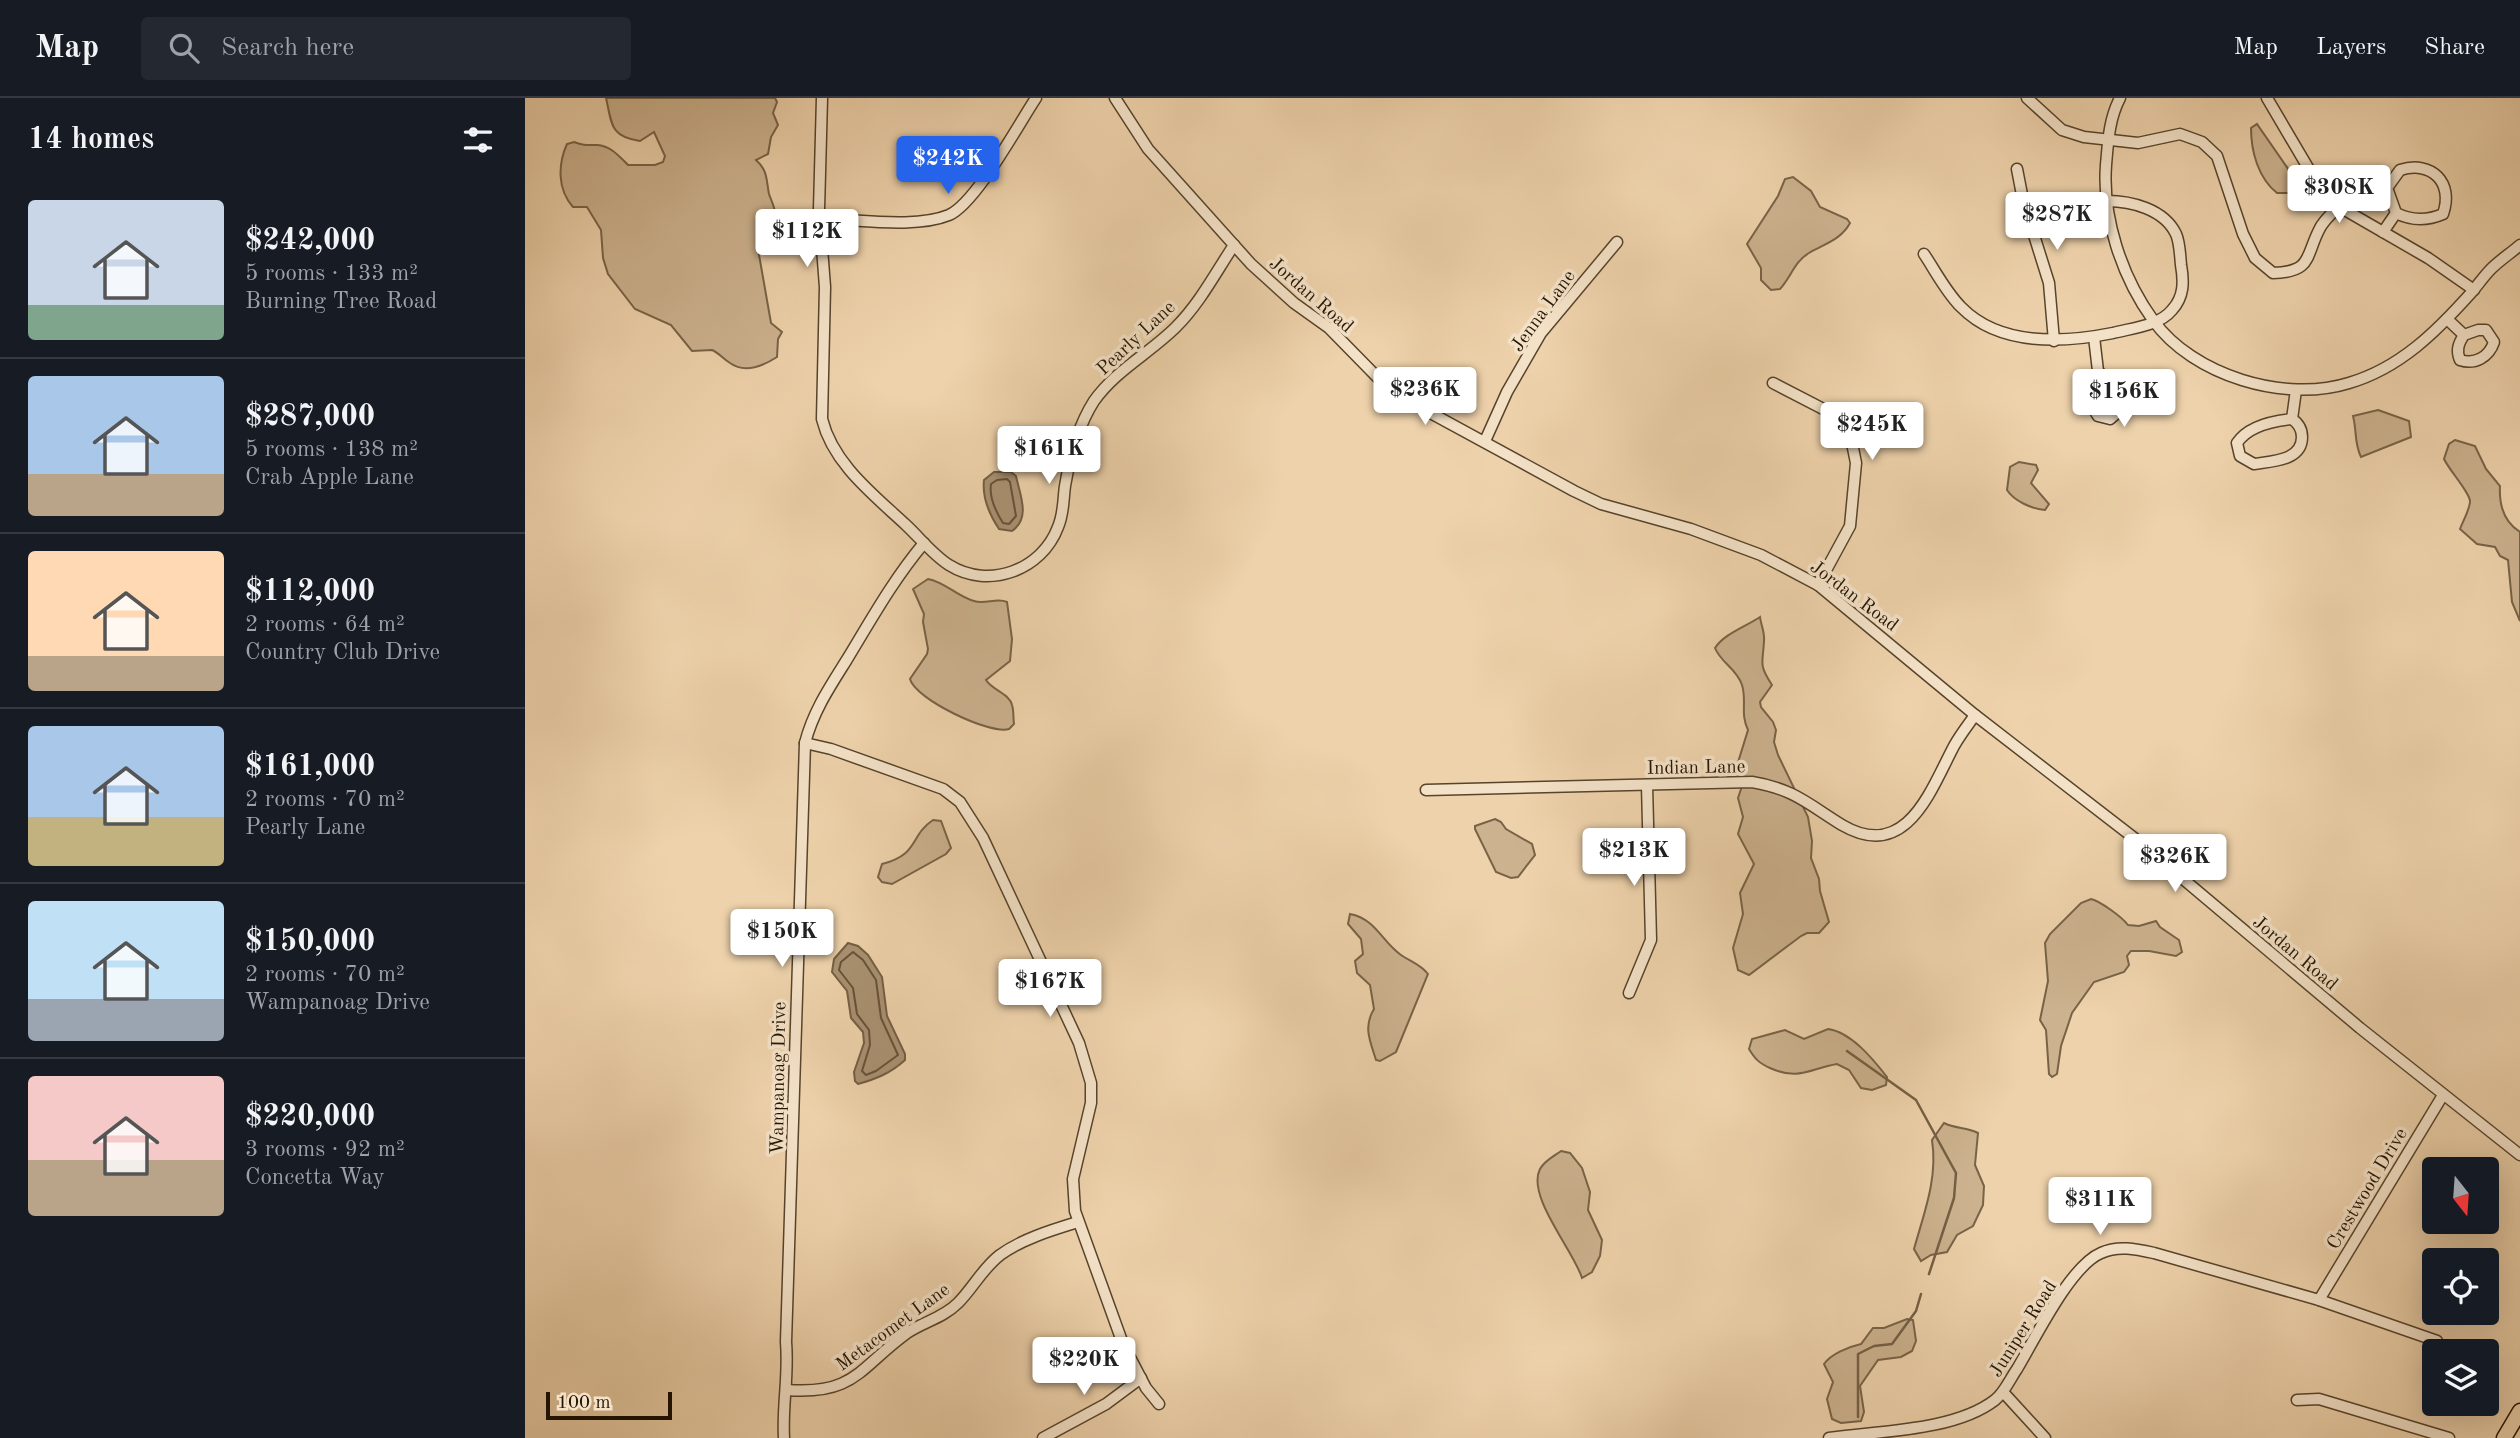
<!DOCTYPE html>
<meta charset="utf-8">
<style>
:root{--surface:#171b24;--page:#242831;--text:#f1f3f6;--muted:#9ea1a6;--line:#363941;--accent:#2563eb}
body{margin:0;font-family:"Old Standard TT",serif;background:var(--page);color:var(--text);height:100vh;display:flex;flex-direction:column;font-size:26px;white-space:nowrap}
*{box-sizing:border-box;margin:0}
p{font-size:23px;color:var(--muted)}
.icon{flex:none;width:38px;height:38px;fill:none;stroke:currentColor;stroke-width:2;stroke-linecap:round;stroke-linejoin:round}
.map{position:relative;flex:1;overflow:hidden}
.sheet{display:flex;flex-direction:column;background:var(--surface);width:525px}
.sheet>*{flex:none}
.needle{width:46px;rotate:163deg}
.controls{position:absolute;left:1897px;top:1059px;display:grid;gap:14px}
.controls a{display:grid;place-items:center;width:77px;height:77px;border-radius:7px;background:var(--surface);box-shadow:0 7px 28px #0002;font-size:35px}
.scale{position:absolute;left:21px;bottom:18px;width:126px;box-sizing:border-box;padding-left:7px;border:4px solid #241400;border-top:0;font-size:19px;line-height:24px;white-space:nowrap;color:#241400;-webkit-text-stroke:5px #f4e2c8;paint-order:stroke}
.price{position:absolute;translate:-50% -60px;padding:0 16px;border-radius:7px;background:#fff;color:#222;font-size:23px;line-height:46px;filter:drop-shadow(0 2px 4px #0008)}
.price::after{content:'';position:absolute;left:50%;top:42px;width:21px;height:16px;margin-left:-10px;background:inherit;clip-path:polygon(0 0,100% 0,50% 100%)}
.price.on{background:var(--accent);color:#fff}
ul{padding:0;list-style:none}
li{display:flex;align-items:center;gap:21px;height:175px;padding:0 28px}
li+li{border-top:2px solid var(--line)}
li span{display:grid;place-items:center;flex:none;width:196px;height:140px;border-radius:7px;color:#555}
li>.icon{margin-inline-start:auto}
span .icon{width:84px;height:84px;fill:#fffc;stroke-width:1}
li b{font-size:30px}
h2{display:flex;justify-content:space-between;align-items:center;height:84px;padding:0 28px;font-size:30px}
header{display:flex;align-items:center;gap:42px;box-sizing:border-box;height:98px;padding:0 35px;background:var(--surface);border-bottom:2px solid var(--line)}
header strong{font-size:33px}
nav{display:flex;gap:38px;margin-inline-start:auto;font-size:24px}
.search{width:490px;height:63px;background:var(--page);display:flex;align-items:center;gap:18px;box-sizing:border-box;padding:0 24px;border-radius:7px;color:var(--muted);font-size:26px}
main{display:flex;flex:1;min-height:0}
.map>svg:first-child{display:block}
</style>
<header>
<strong>Map</strong>
<div class="search"><svg class="icon" aria-label="search" viewBox="0 0 24 24"><circle cx="10" cy="10" r="6"/><path d="M15 15l6 6"/></svg>Search here</div>
<nav><a>Map</a><a>Layers</a><a>Share</a></nav>
</header>
<main>
<section class="sheet">
<h2>14 homes<svg class="icon" aria-label="filters" viewBox="0 0 24 24"><path d="M4 7h16M4 17h16"/><circle cx="9" cy="7" r="2"/><circle cx="15" cy="17" r="2"/></svg></h2>
<ul>
<li><span style="background:linear-gradient(#c9d6e8 75%,#7fa58c 0)"><svg class="icon" aria-label="home" viewBox="0 0 24 24"><path d="M3 11l9-7 9 7M6 9v11h12V9"/></svg></span><div><b>$242,000</b><p>5 rooms · 133 m²</p><p>Burning Tree Road</p></div></li>
<li><span style="background:linear-gradient(#a9c7e8 70%,#b9a48a 0)"><svg class="icon" aria-label="home" viewBox="0 0 24 24"><path d="M3 11l9-7 9 7M6 9v11h12V9"/></svg></span><div><b>$287,000</b><p>5 rooms · 138 m²</p><p>Crab Apple Lane</p></div></li>
<li><span style="background:linear-gradient(#ffd9b3 75%,#b9a48a 0)"><svg class="icon" aria-label="home" viewBox="0 0 24 24"><path d="M3 11l9-7 9 7M6 9v11h12V9"/></svg></span><div><b>$112,000</b><p>2 rooms · 64 m²</p><p>Country Club Drive</p></div></li>
<li><span style="background:linear-gradient(#a9c7e8 65%,#c2b280 0)"><svg class="icon" aria-label="home" viewBox="0 0 24 24"><path d="M3 11l9-7 9 7M6 9v11h12V9"/></svg></span><div><b>$161,000</b><p>2 rooms · 70 m²</p><p>Pearly Lane</p></div></li>
<li><span style="background:linear-gradient(#bfe0f5 70%,#9aa5b1 0)"><svg class="icon" aria-label="home" viewBox="0 0 24 24"><path d="M3 11l9-7 9 7M6 9v11h12V9"/></svg></span><div><b>$150,000</b><p>2 rooms · 70 m²</p><p>Wampanoag Drive</p></div></li>
<li><span style="background:linear-gradient(#f6c9c9 60%,#b9a48a 0)"><svg class="icon" aria-label="home" viewBox="0 0 24 24"><path d="M3 11l9-7 9 7M6 9v11h12V9"/></svg></span><div><b>$220,000</b><p>3 rooms · 92 m²</p><p>Concetta Way</p></div></li>
</ul>
</section>
<div class="map">
<svg width="1995" height="1340" viewBox="0 0 1995 1340">
<rect width="100%" height="100%" fill="#eed2ab"/>
<filter id="stains"><feTurbulence type="fractalNoise" baseFrequency=".00286" numOctaves="4"/><feColorMatrix values="0 0 0 0 .2 0 0 0 0 .09 0 0 0 0 .02 0 0 0 .5 -.17"/></filter>
<radialGradient id="worn" r=".72"><stop offset=".6" stop-color="#630" stop-opacity="0"/><stop offset="1" stop-color="#630" stop-opacity=".3"/></radialGradient>
<g fill="#ccb28e" stroke="#786347" stroke-width="2">
<path d="M81,0H250L252,4L248,15L253,27L246,39L243,56L231,62C243,73 241,81 244,96C246,102 249,107 250,114L234,143L233,151L246,225L257,234L253,241L252,259C238,268 220,276 205,265C198,261 194,255 187,252L167,253L146,227L110,211L83,176L78,160L76,132L62,109H48C32,91 33,66 42,46L49,44C59,48 62,47 72,47C86,48 94,58 103,67H130L138,64L140,58L129,34L115,43C85,39 87,26 81,0Z"/>
<path d="M1732,26L1766,75L1769,83L1765,95H1752C1733,80 1726,53 1726,30Z"/>
<path d="M1268,79L1286,93L1295,109L1322,121L1325,125C1316,142 1299,146 1284,155C1270,163 1266,179 1255,191L1246,192L1236,182V170L1222,146L1253,98L1260,81Z"/>
<path d="M1853,312L1884,323L1886,339L1836,359C1829,345 1832,333 1828,318Z"/>
<path d="M1930,342L1950,348L1961,371L1975,388C1974,406 1979,424 1995,434V523L1987,504L1983,462L1975,458L1970,449L1952,446L1935,431C1938,423 1944,413 1945,404C1946,396 1924,372 1919,361L1924,346Z"/>
<path d="M1494,364L1511,367L1513,372L1506,385L1524,406L1520,412C1507,411 1489,403 1482,392L1485,369Z"/>
<path d="M403,481C420,484 433,499 449,503C460,507 472,499 482,504L487,541L485,563L461,582C467,592 485,596 487,607C489,613 488,620 489,626L484,631C465,637 390,601 385,581L402,556L403,551L398,524L399,516L388,491Z"/>
<path d="M1235,519C1236,527 1240,535 1239,543C1238,565 1233,566 1247,587L1235,604L1236,609L1248,624L1251,632L1249,644L1253,657L1283,719L1287,743L1286,760L1294,781L1295,793L1304,824L1294,835H1282L1276,838L1224,877L1213,872L1208,850L1218,816L1215,795L1229,766L1213,736L1218,719L1213,700L1217,688L1210,674L1223,632C1215,616 1222,603 1217,587C1212,571 1196,565 1190,550C1199,536 1220,529 1235,519Z"/>
<path d="M970,721L976,724L981,731L1007,746L1010,757L993,779L986,780L971,774L950,731V728Z"/>
<path d="M408,722L416,723L426,750L421,756L367,786L357,784L353,779L357,766C395,756 384,738 408,722Z"/>
<path d="M1566,801C1575,803 1597,819 1603,827L1614,828L1631,823L1635,829L1654,842L1657,854L1651,858L1624,853H1606L1602,858L1604,867L1599,874L1569,884L1547,915L1536,948L1532,976L1527,979L1524,976L1521,932L1515,922L1523,883L1520,845L1525,836L1556,805Z"/>
<path d="M825,816C851,821 857,844 876,857C886,864 895,866 903,876L871,954L855,963L851,962C845,943 838,929 849,911L845,887L832,875L830,863L838,856L836,841L823,826Z"/>
<path d="M1303,931C1326,934 1348,961 1362,979L1361,987L1347,992L1336,990L1324,972L1312,966C1284,971 1274,983 1245,970C1234,965 1230,961 1224,951L1227,941L1260,932L1279,941Z"/>
<path d="M1419,1025C1431,1031 1441,1029 1453,1035L1450,1067L1459,1088L1458,1107L1448,1128L1432,1137L1422,1154L1406,1157L1396,1163L1389,1151C1399,1115 1413,1080 1407,1042Z"/>
<path d="M1036,1053L1045,1055L1057,1070L1065,1094L1063,1112L1077,1142L1075,1158L1067,1174L1057,1180C1049,1153 1001,1098 1015,1071C1019,1063 1029,1058 1036,1053Z"/>
<path d="M1382,1221L1388,1222L1391,1243L1387,1253L1376,1259L1353,1262L1335,1288L1339,1314L1336,1323L1316,1325L1307,1321L1302,1301L1308,1284L1299,1266C1306,1256 1323,1249 1336,1246L1348,1230H1359Z"/>
</g>
<g fill="#a99171" stroke="#745f44" stroke-width="2">
<path d="M469,374H486L491,378C495,397 506,420 487,433L474,431C464,416 457,400 459,382Z"/>
<path d="M323,845L333,848L343,857L357,879L362,918L380,956V962C366,975 351,981 333,986L330,983L329,974L339,945L338,934L326,920L322,893L307,874L309,861Z"/>
</g>
<g fill="none" stroke-linecap="round" stroke-linejoin="round">
<g stroke="#665238" stroke-width="2">
<path d="M482,381L485,384L491,418L484,426L478,425C471,414 464,399 466,386L472,382Z"/>
<path d="M328,854L338,862L351,882L356,920L373,957L351,973L341,977L337,973L345,947L344,932L332,916L328,890L314,872L316,864Z"/>
</g>
<g stroke="#745f44" stroke-width="2.5">
<path d="M1322,953L1391,1002L1431,1075L1429,1100L1404,1176"/>
<path d="M1333,1319V1256L1349,1248L1367,1246L1391,1213L1396,1196"/>
</g>
<defs>
<g id="minor">
<path d="M297,0L294,111L300,189L297,321C308,366 349,397 381,427C395,440 408,457 424,467C464,492 517,472 533,429C539,415 538,402 540,388C545,358 553,328 569,303C591,272 625,255 651,229C675,205 691,174 709,147"/>
<path d="M590,0L623,51L726,166L769,205L804,230L853,280L902,313L1049,393L1076,406L1166,431L1236,457L1293,487L1450,617L1613,743L1835,930L1995,1057"/>
<path d="M1502,0L1537,32L1559,39L1613,45L1655,36L1677,44L1692,58L1718,136L1730,160L1748,175C1788,174 1780,158 1795,130C1799,122 1808,115 1813,108"/>
<path d="M1595,0C1584,21 1583,44 1581,67C1577,120 1597,179 1628,222C1668,278 1760,305 1824,285C1875,270 1911,234 1946,195C1953,187 1959,178 1966,171C1975,162 1986,155 1995,147"/>
<path d="M1742,0L1785,73L1813,108L1903,160L1949,192"/>
<path d="M1492,71L1498,102L1524,185L1529,243"/>
<path d="M294,121C331,121 390,131 424,117C451,105 493,27 511,0"/>
<path d="M1858,134L1871,115C1887,123 1902,123 1918,116C1929,85 1907,62 1875,72L1862,90L1871,115"/>
<path d="M1399,156C1411,174 1421,194 1436,209C1475,249 1538,245 1588,235C1607,230 1634,228 1647,212C1659,199 1659,184 1656,167C1655,158 1655,145 1651,136C1639,111 1606,103 1582,103"/>
<path d="M1922,221L1939,237L1953,232H1961L1969,244C1964,259 1950,267 1935,262C1931,253 1933,246 1939,237"/>
<path d="M1569,239L1573,273C1585,286 1597,294 1593,314L1585,321L1573,318C1561,302 1564,289 1573,273"/>
<path d="M1248,285L1306,315L1324,337L1328,350L1331,365L1325,428L1293,487"/>
<path d="M1767,321C1773,325 1777,331 1777,339C1777,363 1747,363 1729,366L1715,358L1712,345C1723,328 1747,323 1767,321L1771,292"/>
<path d="M960,343L982,294L1016,235L1092,144"/>
<path d="M280,645L306,651L418,691L435,704L458,740L554,945L566,985V1005L548,1081L550,1113L598,1246L621,1290L634,1306"/>
<path d="M901,692L1227,684C1269,691 1283,706 1317,727C1382,765 1406,691 1429,648C1435,637 1443,627 1450,617"/>
<path d="M1104,895L1126,842L1122,687"/>
<path d="M1794,1202L1918,997"/>
<path d="M262,1292C330,1297 334,1270 382,1235C398,1224 418,1220 433,1205C448,1190 457,1171 475,1157C497,1141 527,1132 553,1124"/>
<path d="M1478,1294L1520,1340"/>
<path d="M1772,1302L1794,1301L1924,1340"/>
<path d="M259,1340C257,1307 264,1278 261,1244L280,645C288,614 304,590 321,563C346,522 368,482 399,445"/>
<path d="M518,1340L581,1306L616,1280"/>
<path d="M1304,1340C1354,1333 1430,1333 1470,1302C1480,1294 1485,1281 1492,1271C1510,1241 1545,1168 1576,1155C1593,1147 1611,1151 1629,1155L1794,1202L1912,1243"/>
</g>
<path id="major" d="M1979,1340L1995,1313"/>
</defs>
<use href="#minor" stroke="#56442b" stroke-width="13"/>
<use href="#major" stroke="#241400" stroke-width="17"/>
<use href="#minor" stroke="#f4e2c8" stroke-width="10"/>
<use href="#major" stroke="#eed2ab" stroke-width="14"/>
</g>
<g text-anchor="middle" stroke-width="7" stroke-linejoin="round" paint-order="stroke">
<g font-size="19" fill="#241400" stroke="#f4e2c8">
<text transform="translate(787 196) rotate(41)" y="7">Jordan Road</text>
<text transform="translate(1017 212) rotate(-54)" y="7">Jenna Lane</text>
<text transform="translate(610 239) rotate(-43)" y="7">Pearly Lane</text>
<text transform="translate(1330 497) rotate(37)" y="7">Jordan Road</text>
<text transform="translate(1171 668) rotate(-1)" y="7">Indian Lane</text>
<text transform="translate(1771 854) rotate(40)" y="7">Jordan Road</text>
<text transform="translate(252 980) rotate(-89)" y="7">Wampanoag Drive</text>
<text transform="translate(1841 1090) rotate(-59)" y="7">Crestwood Drive</text>
<text transform="translate(367 1228) rotate(-36)" y="7">Metacomet Lane</text>
<text transform="translate(1497 1230) rotate(-58)" y="7">Juniper Road</text>
</g>
</g>
<rect width="100%" height="100%" filter="url(#stains)"/>
<rect width="100%" height="100%" fill="url(#worn)"/>
</svg>
<div class="controls">
<a><svg class="needle" viewBox="-14 -14 28 28"><path d="M0-13l5 13h-10z" fill="#e53935"/><path d="M0 13l5-13h-10z" fill="#9ea1a6"/></svg></a>
<a><svg class="icon" aria-label="locate" viewBox="0 0 24 24"><circle cx="12" cy="12" r="6"/><path d="M12 2v4M12 18v4M2 12h4M18 12h4"/></svg></a>
<a><svg class="icon" aria-label="layers" viewBox="0 0 24 24"><path d="M12 4l9 5-9 5-9-5zM3 14l9 5 9-5"/></svg></a>
</div>
<div class="scale">100 m</div>
<b class="price on" style="left:423px;top:98px">$242K</b>
<b class="price" style="left:1814px;top:127px">$308K</b>
<b class="price" style="left:1532px;top:154px">$287K</b>
<b class="price" style="left:282px;top:171px">$112K</b>
<b class="price" style="left:900px;top:329px">$236K</b>
<b class="price" style="left:1599px;top:331px">$156K</b>
<b class="price" style="left:1347px;top:364px">$245K</b>
<b class="price" style="left:524px;top:388px">$161K</b>
<b class="price" style="left:1109px;top:790px">$213K</b>
<b class="price" style="left:1650px;top:796px">$326K</b>
<b class="price" style="left:257px;top:871px">$150K</b>
<b class="price" style="left:525px;top:921px">$167K</b>
<b class="price" style="left:1575px;top:1139px">$311K</b>
<b class="price" style="left:559px;top:1299px">$220K</b>
</div>
</main>
